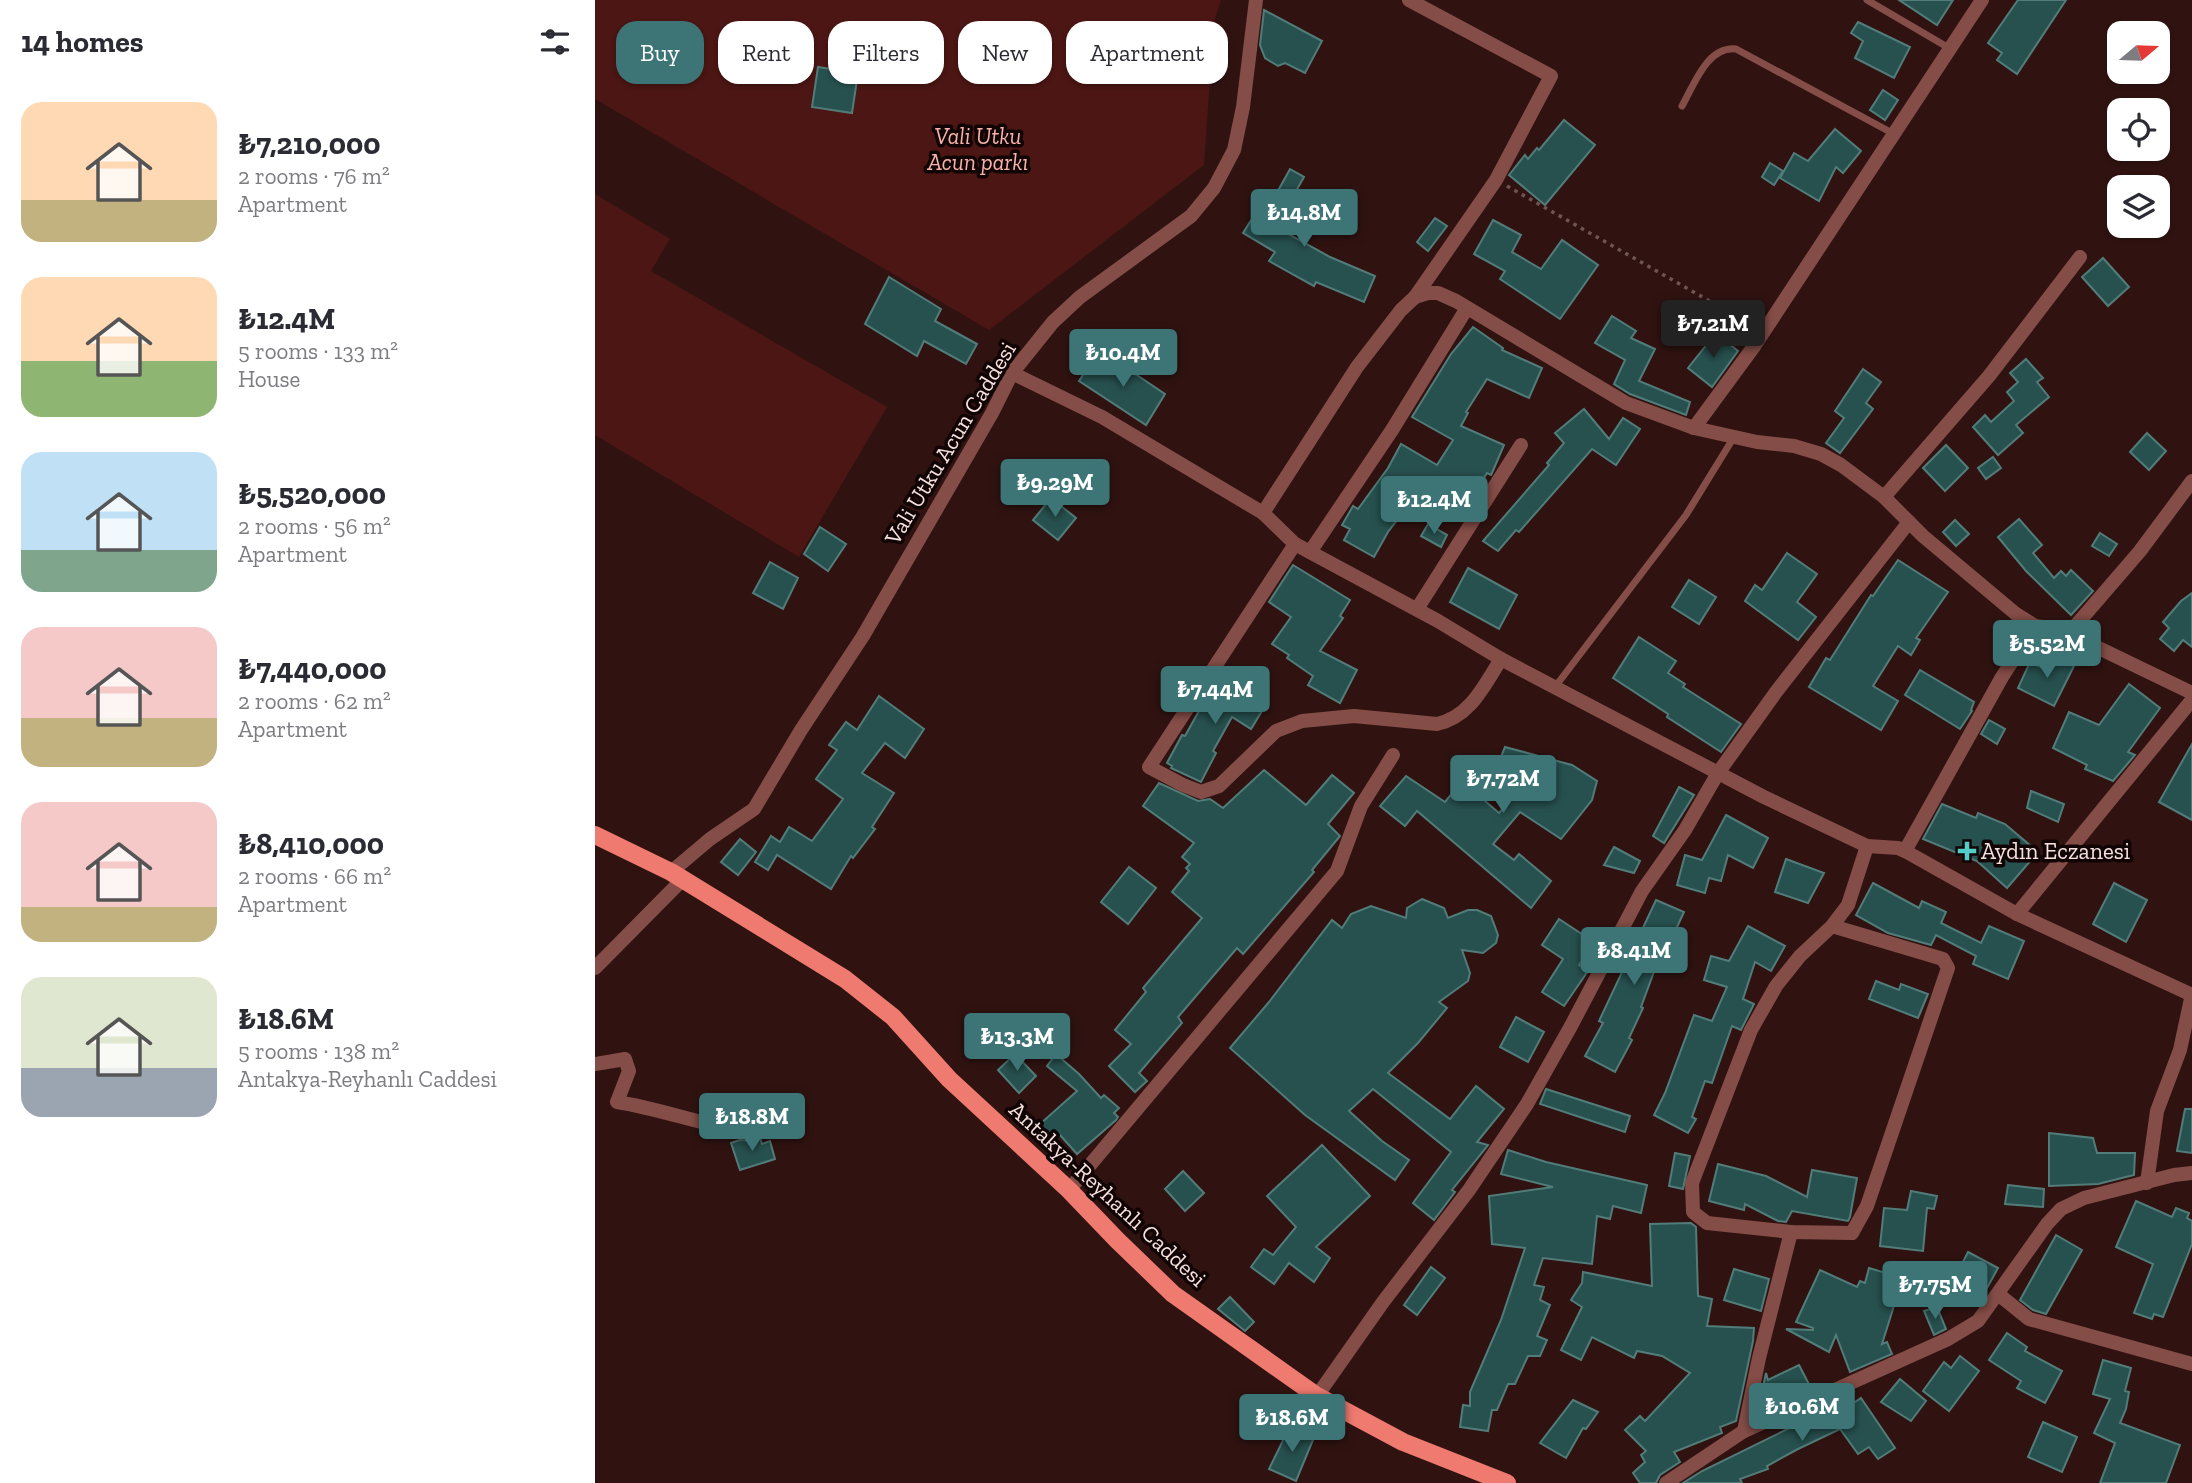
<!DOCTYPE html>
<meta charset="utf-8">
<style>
:root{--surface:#fff;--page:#f7f7f7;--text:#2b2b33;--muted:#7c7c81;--accent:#3d7476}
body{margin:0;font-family:"Zilla Slab",serif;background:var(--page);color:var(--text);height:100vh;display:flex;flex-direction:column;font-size:26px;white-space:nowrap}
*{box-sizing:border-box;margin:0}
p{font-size:23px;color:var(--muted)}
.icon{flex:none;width:38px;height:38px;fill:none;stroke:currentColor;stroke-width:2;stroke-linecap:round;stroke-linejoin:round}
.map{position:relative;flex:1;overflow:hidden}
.details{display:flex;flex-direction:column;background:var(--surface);width:595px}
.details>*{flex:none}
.top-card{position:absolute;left:21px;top:21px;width:665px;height:63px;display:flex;gap:14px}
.needle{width:46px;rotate:71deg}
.controls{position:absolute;left:1512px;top:21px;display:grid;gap:14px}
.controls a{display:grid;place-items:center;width:63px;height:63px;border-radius:14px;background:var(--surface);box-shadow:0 2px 5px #0004;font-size:35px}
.price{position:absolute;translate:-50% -60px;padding:0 16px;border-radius:7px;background:var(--accent);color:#fff;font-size:23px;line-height:46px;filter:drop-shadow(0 2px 4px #0008)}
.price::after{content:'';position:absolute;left:50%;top:42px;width:21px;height:16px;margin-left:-10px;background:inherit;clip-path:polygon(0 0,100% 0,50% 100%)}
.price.current{background:#222;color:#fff}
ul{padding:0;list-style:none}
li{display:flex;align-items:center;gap:21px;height:175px;padding:0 21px}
li span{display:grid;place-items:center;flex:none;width:196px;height:140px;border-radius:21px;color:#555}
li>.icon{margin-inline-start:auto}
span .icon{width:84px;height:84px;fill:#fffc;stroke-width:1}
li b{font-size:30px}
h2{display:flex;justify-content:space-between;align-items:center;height:84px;padding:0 21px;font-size:30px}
.tag{padding:0 24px;border-radius:21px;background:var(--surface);box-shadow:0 2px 5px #0004;font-size:24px;line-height:63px}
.tag.current{background:var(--accent);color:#fff}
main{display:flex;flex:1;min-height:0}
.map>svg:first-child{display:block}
</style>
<main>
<section class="details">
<h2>14 homes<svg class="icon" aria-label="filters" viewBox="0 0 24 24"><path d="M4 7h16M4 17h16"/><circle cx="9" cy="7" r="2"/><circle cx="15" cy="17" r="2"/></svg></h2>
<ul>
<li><span style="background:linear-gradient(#ffd9b3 70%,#c2b280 0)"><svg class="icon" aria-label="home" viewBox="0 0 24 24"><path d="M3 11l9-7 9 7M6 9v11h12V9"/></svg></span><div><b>₺7,210,000</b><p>2 rooms · 76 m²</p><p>Apartment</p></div></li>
<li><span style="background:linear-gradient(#ffd9b3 60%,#8fb573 0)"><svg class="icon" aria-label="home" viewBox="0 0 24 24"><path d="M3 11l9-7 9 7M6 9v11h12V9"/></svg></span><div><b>₺12.4M</b><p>5 rooms · 133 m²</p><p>House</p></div></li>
<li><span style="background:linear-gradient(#bfe0f5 70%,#7fa58c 0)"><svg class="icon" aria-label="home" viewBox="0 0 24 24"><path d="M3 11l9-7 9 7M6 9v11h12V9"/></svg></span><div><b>₺5,520,000</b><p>2 rooms · 56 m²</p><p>Apartment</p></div></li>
<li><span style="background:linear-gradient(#f6c9c9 65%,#c2b280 0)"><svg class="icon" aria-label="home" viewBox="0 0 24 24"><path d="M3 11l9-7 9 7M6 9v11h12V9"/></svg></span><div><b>₺7,440,000</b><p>2 rooms · 62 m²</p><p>Apartment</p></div></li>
<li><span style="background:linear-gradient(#f6c9c9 75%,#c2b280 0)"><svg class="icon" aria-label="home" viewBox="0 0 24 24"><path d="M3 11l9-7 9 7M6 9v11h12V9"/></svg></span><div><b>₺8,410,000</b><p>2 rooms · 66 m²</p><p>Apartment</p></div></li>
<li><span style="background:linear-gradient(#dfe7d0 65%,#9aa5b1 0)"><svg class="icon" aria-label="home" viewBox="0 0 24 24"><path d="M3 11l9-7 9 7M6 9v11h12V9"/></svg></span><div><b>₺18.6M</b><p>5 rooms · 138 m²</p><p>Antakya-Reyhanlı Caddesi</p></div></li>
</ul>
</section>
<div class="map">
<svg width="1597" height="1483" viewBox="0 0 1597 1483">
<rect width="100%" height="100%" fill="#301311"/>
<g fill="#4b1613">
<path d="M0,0H626L619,22L609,165L394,330L0,99Z"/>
<path d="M0,194L75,239L56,271L292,407L204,557L0,435Z"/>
</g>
<g fill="#27514f" stroke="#527c7a" stroke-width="2">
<path d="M1304,0H1358L1342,25Z"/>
<path d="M1423,0H1471L1422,74L1402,60L1407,53L1393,43Z"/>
<path d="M669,10L727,41L710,73L690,63L683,66L670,58L665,45Z"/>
<path d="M1263,22L1315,47L1299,78L1260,58L1268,41L1256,33Z"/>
<path d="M223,67L263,73L257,113L217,107Z"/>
<path d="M1288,90L1303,100L1290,120L1275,110Z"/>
<path d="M969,120L1000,145L950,205L914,175L930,155L933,159L942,148L944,150Z"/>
<path d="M1240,129L1266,151L1248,173L1241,167L1224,201L1185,178L1199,153L1213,161Z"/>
<path d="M1175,163L1188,171L1179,185L1167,177Z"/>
<path d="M695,169L709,177L681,227L735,257L780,276L769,302L721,282L719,286L674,261L680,252L648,233L662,211L669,216Z"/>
<path d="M840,218L852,226L833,251L822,242Z"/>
<path d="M898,220L926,235L917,252L946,269L967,240L1003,265L965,319L905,279L910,271L879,254Z"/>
<path d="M1508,258L1534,287L1513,306L1487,277Z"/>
<path d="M294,277L346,309L340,321L382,344L371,364L329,341L322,356L270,324Z"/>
<path d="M1017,316L1041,331L1036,338L1060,349L1044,381L1095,402L1091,415L1035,394L1019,384L1030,360L1000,343Z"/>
<path d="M878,327L908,348L907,350L947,368L934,398L892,379L871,412L873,413L866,426L909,445L897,473L896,475L892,473L874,502L834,478L793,532L779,557L749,540L755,529L747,525L758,506L763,509L793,468L806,444L842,465L858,440L817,417L856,354Z"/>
<path d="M1121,333L1143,351L1117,387L1093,368Z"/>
<path d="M500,357L512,365L518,359L570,394L551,425L484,381Z"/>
<path d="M1431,359L1448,378L1442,382L1454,397L1421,425L1428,433L1403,455L1378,427L1390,415L1396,422L1419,401L1412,392L1423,382L1415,373Z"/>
<path d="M1268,369L1286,382L1271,403L1278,409L1245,453L1231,443L1249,418L1240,411Z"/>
<path d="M989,409L1014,439L1028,418L1045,429L1021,465L997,449L924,532L921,530L903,551L888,541L954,465L952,463L969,443L960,433Z"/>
<path d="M1552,433L1571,451L1554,470L1535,452Z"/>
<path d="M1351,445L1373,468L1350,491L1328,468Z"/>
<path d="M1398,457L1406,468L1391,479L1383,468Z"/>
<path d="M456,498L481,518L463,540L438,520Z"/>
<path d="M1424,519L1447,545L1438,553L1459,578L1466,571L1471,576L1476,570L1498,591L1476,615L1431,571L1403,537Z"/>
<path d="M1360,520L1374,534L1361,546L1348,532Z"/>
<path d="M833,524L852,535L846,547L826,536Z"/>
<path d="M225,527L251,544L233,571L209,554Z"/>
<path d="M1505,533L1522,544L1514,556L1497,546Z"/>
<path d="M1192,553L1222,574L1202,602L1221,617L1203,640L1150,601L1160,585L1167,590Z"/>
<path d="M1303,560L1353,592L1321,638L1325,640L1316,655L1303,646L1278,686L1303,701L1286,730L1214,687L1231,658L1235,660L1276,595L1278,596Z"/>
<path d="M175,562L203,578L188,609L158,593Z"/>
<path d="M698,565L755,600L745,616L748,618L725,651L762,670L745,703L713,685L718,676L692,658L694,655L677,644L696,617L674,602Z"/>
<path d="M873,568L922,595L904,629L855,602Z"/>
<path d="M1094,580L1121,597L1104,624L1077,607Z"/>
<path d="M1597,593V647L1588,640L1579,651L1565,639L1574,628L1568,622L1586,601Z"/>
<path d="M1044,637L1081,661L1073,673L1090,684L1088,687L1146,724L1126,752L1072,717L1073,714L1018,678Z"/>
<path d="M1458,656L1479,666L1459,706L1423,688L1435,662L1447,668L1452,658L1456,660Z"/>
<path d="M1325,670L1379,702L1376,710L1377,711L1365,729L1310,695Z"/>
<path d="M628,674L673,701L656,729L637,717L618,751L621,753L606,782L576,768L577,766L572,763L587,735L590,736L610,700Z"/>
<path d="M1534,684L1565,708L1533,752L1540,755L1518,781L1490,769L1492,765L1458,748L1474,712L1504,725Z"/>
<path d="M284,696L329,729L310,758L290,743L267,773L299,793L277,827L280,829L258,858L256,856L236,889L182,855L173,870L160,862L176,836L185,842L194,827L217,841L248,799L221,779L242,750L234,745L251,722L262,730Z"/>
<path d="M1394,720L1410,729L1402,744L1386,734Z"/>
<path d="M1597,744V820L1564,802Z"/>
<path d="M910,747L977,765L1002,781L997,800L966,839L925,812L898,844L919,860L924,854L956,881L936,908L822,811L810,826L785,806L811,776L850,802L867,781L904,813L924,791L903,764Z"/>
<path d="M669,770L711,805L737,775L759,793L733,824L745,836L717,870L719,872L648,954L642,948L583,1017L587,1023L544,1073L552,1081L540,1092L514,1066L536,1044L520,1030L551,992L548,988L607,918L577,892L594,871L591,868L595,864L587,857L599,843L548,806L564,783L603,801L615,799L628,808Z"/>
<path d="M1084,787L1099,795L1069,843L1058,836Z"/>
<path d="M1436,791L1469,804L1463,822L1432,808Z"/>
<path d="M1347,804L1381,818L1383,813L1410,824L1443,852L1412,888L1382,861L1328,839Z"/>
<path d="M1131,815L1173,838L1158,868L1133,855L1126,881L1114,878L1110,893L1082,885L1090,855L1107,860Z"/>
<path d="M145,839L161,852L143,875L126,862Z"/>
<path d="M1019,847L1045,861L1039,873L1009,865Z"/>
<path d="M1191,859L1229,873L1213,903L1180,892Z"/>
<path d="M534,867L561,888L533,924L506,902Z"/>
<path d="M1278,883L1324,908L1327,901L1351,912L1346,923L1386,943L1394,926L1429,941L1413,979L1378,964L1381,956L1341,935L1336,945L1293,933L1261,915Z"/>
<path d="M1519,883L1552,900L1531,942L1498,924Z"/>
<path d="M827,899L849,908L853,918L873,910H882L896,916L903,935L901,943L888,953L867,950L875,973L873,981L844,1002L852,1008L823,1043L793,1073L855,1119L881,1086L909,1109L882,1142L893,1145L857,1190L860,1192L839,1220L818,1203L856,1152L778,1089L754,1111L787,1141L814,1160L800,1180L710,1115L635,1048L674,1002L737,920L747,928L756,914L776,906L811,918L812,908Z"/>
<path d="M1061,900L1089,912L1066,962L1063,961L1046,1007L1048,1008L1034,1038L1037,1040L1020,1072L990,1056L1008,1023L1004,1021Z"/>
<path d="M964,919L999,942L984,965L993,971L969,1006L947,992L968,959L947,945Z"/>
<path d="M1153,926L1190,946L1176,971L1160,962L1148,999L1159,1004L1146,1030L1137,1026L1117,1083L1110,1081L1097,1117L1101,1119L1093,1133L1059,1115L1070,1093L1099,1015L1117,1021L1132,987L1109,980L1116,956L1134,961Z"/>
<path d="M1281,981L1304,990L1306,984L1333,994L1323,1018L1274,999Z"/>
<path d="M921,1017L949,1032L933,1062L905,1047Z"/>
<path d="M420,1054L441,1076L424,1093L403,1070Z"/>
<path d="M461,1054L484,1074L506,1098L509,1095L524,1108L519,1113L523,1117L521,1120L482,1154L464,1134L458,1139L445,1124L482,1091L452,1066Z"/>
<path d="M951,1089L1035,1116L1030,1132L945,1104Z"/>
<path d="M1590,1109H1597V1153L1582,1151Z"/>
<path d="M1454,1133L1498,1138L1502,1153H1540L1539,1175L1503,1184L1454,1186Z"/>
<path d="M165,1138L167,1144L175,1141L180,1159L145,1170L136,1143L145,1140L160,1141Z"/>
<path d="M727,1145L775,1196L721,1247L735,1258L719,1282L694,1263L679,1284L656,1267L669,1249L678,1255L701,1227L672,1196Z"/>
<path d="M913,1150L951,1162L1052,1185L1046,1213L1018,1206L1015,1219L1002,1216L997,1264L948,1258L939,1285L949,1287L945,1300L955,1305L942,1336L952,1340L945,1356H933L920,1384H913L902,1410H897L893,1431L865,1427L868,1405L875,1406V1392L906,1320L930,1248L897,1244L894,1196L958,1187L906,1174Z"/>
<path d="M1080,1153L1095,1156L1088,1189L1074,1186Z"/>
<path d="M1123,1164L1171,1176L1212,1197L1217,1170L1262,1178L1255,1217L1253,1221L1197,1211L1191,1222L1183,1221L1150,1204L1149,1210L1114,1201Z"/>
<path d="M588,1171L609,1193L590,1211L570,1189Z"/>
<path d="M1413,1185L1449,1189L1448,1207L1410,1204Z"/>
<path d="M1316,1191L1342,1196L1339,1209L1332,1208L1328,1251L1285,1246L1289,1208L1312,1210Z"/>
<path d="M1541,1201L1577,1217L1581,1208L1594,1213L1592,1218L1597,1221V1244L1568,1317L1559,1314L1557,1319L1539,1313L1558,1264L1521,1247Z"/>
<path d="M1096,1223L1101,1227L1103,1296L1117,1299L1112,1326L1159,1328L1158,1341L1141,1421L1125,1427L1127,1433L1079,1452L1085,1462L1065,1475L1061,1483H1045L1038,1473L1050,1462L1046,1455L1051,1451L1030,1430L1045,1416L1050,1421L1095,1373L1067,1356L1042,1351L1039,1358L997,1337L986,1360L966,1350L987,1307L976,1300L987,1283L988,1272L1057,1286L1055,1224Z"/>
<path d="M1461,1235L1487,1250L1451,1314L1438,1310L1425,1300Z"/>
<path d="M1373,1252L1403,1268L1386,1299L1357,1283Z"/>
<path d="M836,1267L850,1278L822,1315L809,1305Z"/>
<path d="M1274,1268L1294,1274L1291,1289L1303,1293L1287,1344L1292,1342L1297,1354L1255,1372L1241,1335L1234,1352L1191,1329L1218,1330V1328L1201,1322L1225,1270L1262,1287L1265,1281L1270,1283Z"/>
<path d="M1139,1269L1174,1279L1166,1311L1129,1300Z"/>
<path d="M635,1297L659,1322L650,1331L623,1309Z"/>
<path d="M1342,1307L1351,1329L1339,1335L1329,1311Z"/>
<path d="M1412,1333L1432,1347L1430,1351L1467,1371L1450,1403L1422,1388L1426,1381L1394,1360Z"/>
<path d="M1365,1356L1384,1371L1354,1411L1328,1391L1349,1362L1356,1368Z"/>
<path d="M1508,1360L1536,1368L1530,1391L1534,1392L1531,1409L1525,1423L1585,1445L1571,1483H1505L1520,1443L1499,1433L1515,1399L1498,1394Z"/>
<path d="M1204,1365L1217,1390L1162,1414L1171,1373L1173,1380Z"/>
<path d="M1305,1379L1331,1401L1316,1421L1286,1402Z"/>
<path d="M1266,1398L1300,1448L1283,1459L1274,1447L1263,1454L1245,1429L1203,1449L1172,1466L1173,1469L1145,1479L1147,1483H1088L1107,1471L1211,1420L1209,1415L1226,1407L1227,1410L1230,1409L1235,1419Z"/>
<path d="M978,1400L1003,1412L991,1429L988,1428L971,1458L945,1443Z"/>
<path d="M1448,1422L1482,1437L1467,1472L1433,1457Z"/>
<path d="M693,1430L703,1434L705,1430L720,1435L701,1481L674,1469Z"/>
</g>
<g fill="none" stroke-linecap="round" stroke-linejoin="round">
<path stroke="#6f5552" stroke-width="3.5" stroke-dasharray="3.5 5" stroke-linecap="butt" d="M912,186L1155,324"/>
<g stroke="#854d47" stroke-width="7">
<path d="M1272,0L1354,48"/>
<path d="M1087,106C1099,85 1112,46 1141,49L1299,134"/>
<path d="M960,687L1091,515L1139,437"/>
</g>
<g stroke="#854d47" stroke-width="14">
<path d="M814,0L956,76L901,180L820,297"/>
<path d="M417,373L507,417L668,513L700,544L843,621L906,659L1169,797L1272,846L1303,848L1310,851L1422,914L1597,995"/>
<path d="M1099,428L1160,345L1387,0"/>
<path d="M1289,497L1394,376L1485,257"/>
<path d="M668,513L762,367L806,310L820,297L833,293H843L861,301L1031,403L1099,428L1162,442L1199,446L1226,454L1246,465L1289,497L1328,536L1421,614L1440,626L1476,631L1485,639L1597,693"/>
<path d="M700,544L554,767L588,785L606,792L624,786L681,731L707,721L759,716L842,724C875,717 889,686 906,659"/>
<path d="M715,552L797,430L872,308"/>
<path d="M822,609L926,445"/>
<path d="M1476,631L1545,551L1597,481"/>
<path d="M1310,851L1407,677L1440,626"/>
<path d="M76,872L115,839L159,809L206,730L268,636L397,413L417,373L458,322L485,297L596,216L619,188L639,150L648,107L661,0"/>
<path d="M1422,914L1597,700"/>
<path d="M1237,926L1348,959L1353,968L1272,1206L1257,1233L1196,1232L1112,1223L1098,1212L1097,1183L1156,1030L1181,986L1205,956L1237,926L1253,905L1272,846"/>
<path d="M0,968L88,879"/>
<path d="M0,1064L30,1059L34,1071L22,1102C68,1109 111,1127 157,1132"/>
<path d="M1552,1183L1562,1111L1585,1050L1597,994"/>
<path d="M474,1190L742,871L766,806L798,755"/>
<path d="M1403,1294L1434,1319L1597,1364"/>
<path d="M722,1396L788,1302L874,1190L932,1104L976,1026L1047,891L1090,830L1123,773L1181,692L1314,522"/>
<path d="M1149,1431L1164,1358L1196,1232"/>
<path d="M1071,1483L1149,1431L1353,1339L1383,1321L1452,1224L1466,1209L1489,1198L1579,1175L1597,1173"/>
</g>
<path stroke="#ef7a6f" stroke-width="18" d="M0,835L76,872L250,979L298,1017L354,1079L474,1190L522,1240L578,1294L722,1396L808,1442L912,1483"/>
</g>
<path fill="#54cdc8" stroke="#100404" stroke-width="2.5" d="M1368.5 840.5h7v7h7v7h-7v7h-7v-7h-7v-7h7z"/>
<g text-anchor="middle" stroke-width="7" stroke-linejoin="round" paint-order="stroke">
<g font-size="23" font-style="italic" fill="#f9b2a9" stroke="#100404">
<text x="383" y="144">Vali Utku<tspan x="383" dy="26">Acun parkı</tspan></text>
</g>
<g font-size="23" fill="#f7e2df" stroke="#100404">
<text transform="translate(355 443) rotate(-59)" y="8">Vali Utku Acun Caddesi</text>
<text transform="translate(513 1194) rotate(43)" y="8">Antakya-Reyhanlı Caddesi</text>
</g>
<g font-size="23" fill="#f7e2df" stroke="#100404" text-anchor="start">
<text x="1386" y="859">Aydın Eczanesi</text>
</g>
</g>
</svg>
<div class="controls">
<a><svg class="needle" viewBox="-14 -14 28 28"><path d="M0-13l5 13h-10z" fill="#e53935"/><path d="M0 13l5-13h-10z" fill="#7c7c81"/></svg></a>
<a><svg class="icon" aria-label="locate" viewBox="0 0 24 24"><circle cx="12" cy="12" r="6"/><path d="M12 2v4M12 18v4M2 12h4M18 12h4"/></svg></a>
<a><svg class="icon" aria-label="layers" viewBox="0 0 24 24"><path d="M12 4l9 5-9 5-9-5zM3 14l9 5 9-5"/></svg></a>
</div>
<b class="price" style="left:709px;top:249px">₺14.8M</b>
<b class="price current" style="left:1118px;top:360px">₺7.21M</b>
<b class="price" style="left:528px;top:389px">₺10.4M</b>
<b class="price" style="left:460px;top:519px">₺9.29M</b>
<b class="price" style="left:839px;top:536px">₺12.4M</b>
<b class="price" style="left:1452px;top:680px">₺5.52M</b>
<b class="price" style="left:620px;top:726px">₺7.44M</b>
<b class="price" style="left:908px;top:815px">₺7.72M</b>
<b class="price" style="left:1039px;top:987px">₺8.41M</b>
<b class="price" style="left:422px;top:1073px">₺13.3M</b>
<b class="price" style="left:157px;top:1153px">₺18.8M</b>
<b class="price" style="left:1340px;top:1321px">₺7.75M</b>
<b class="price" style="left:1207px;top:1443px">₺10.6M</b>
<b class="price" style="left:697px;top:1454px">₺18.6M</b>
<div class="top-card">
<a class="tag current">Buy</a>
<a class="tag">Rent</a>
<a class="tag">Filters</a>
<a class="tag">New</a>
<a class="tag">Apartment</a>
</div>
</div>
</main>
